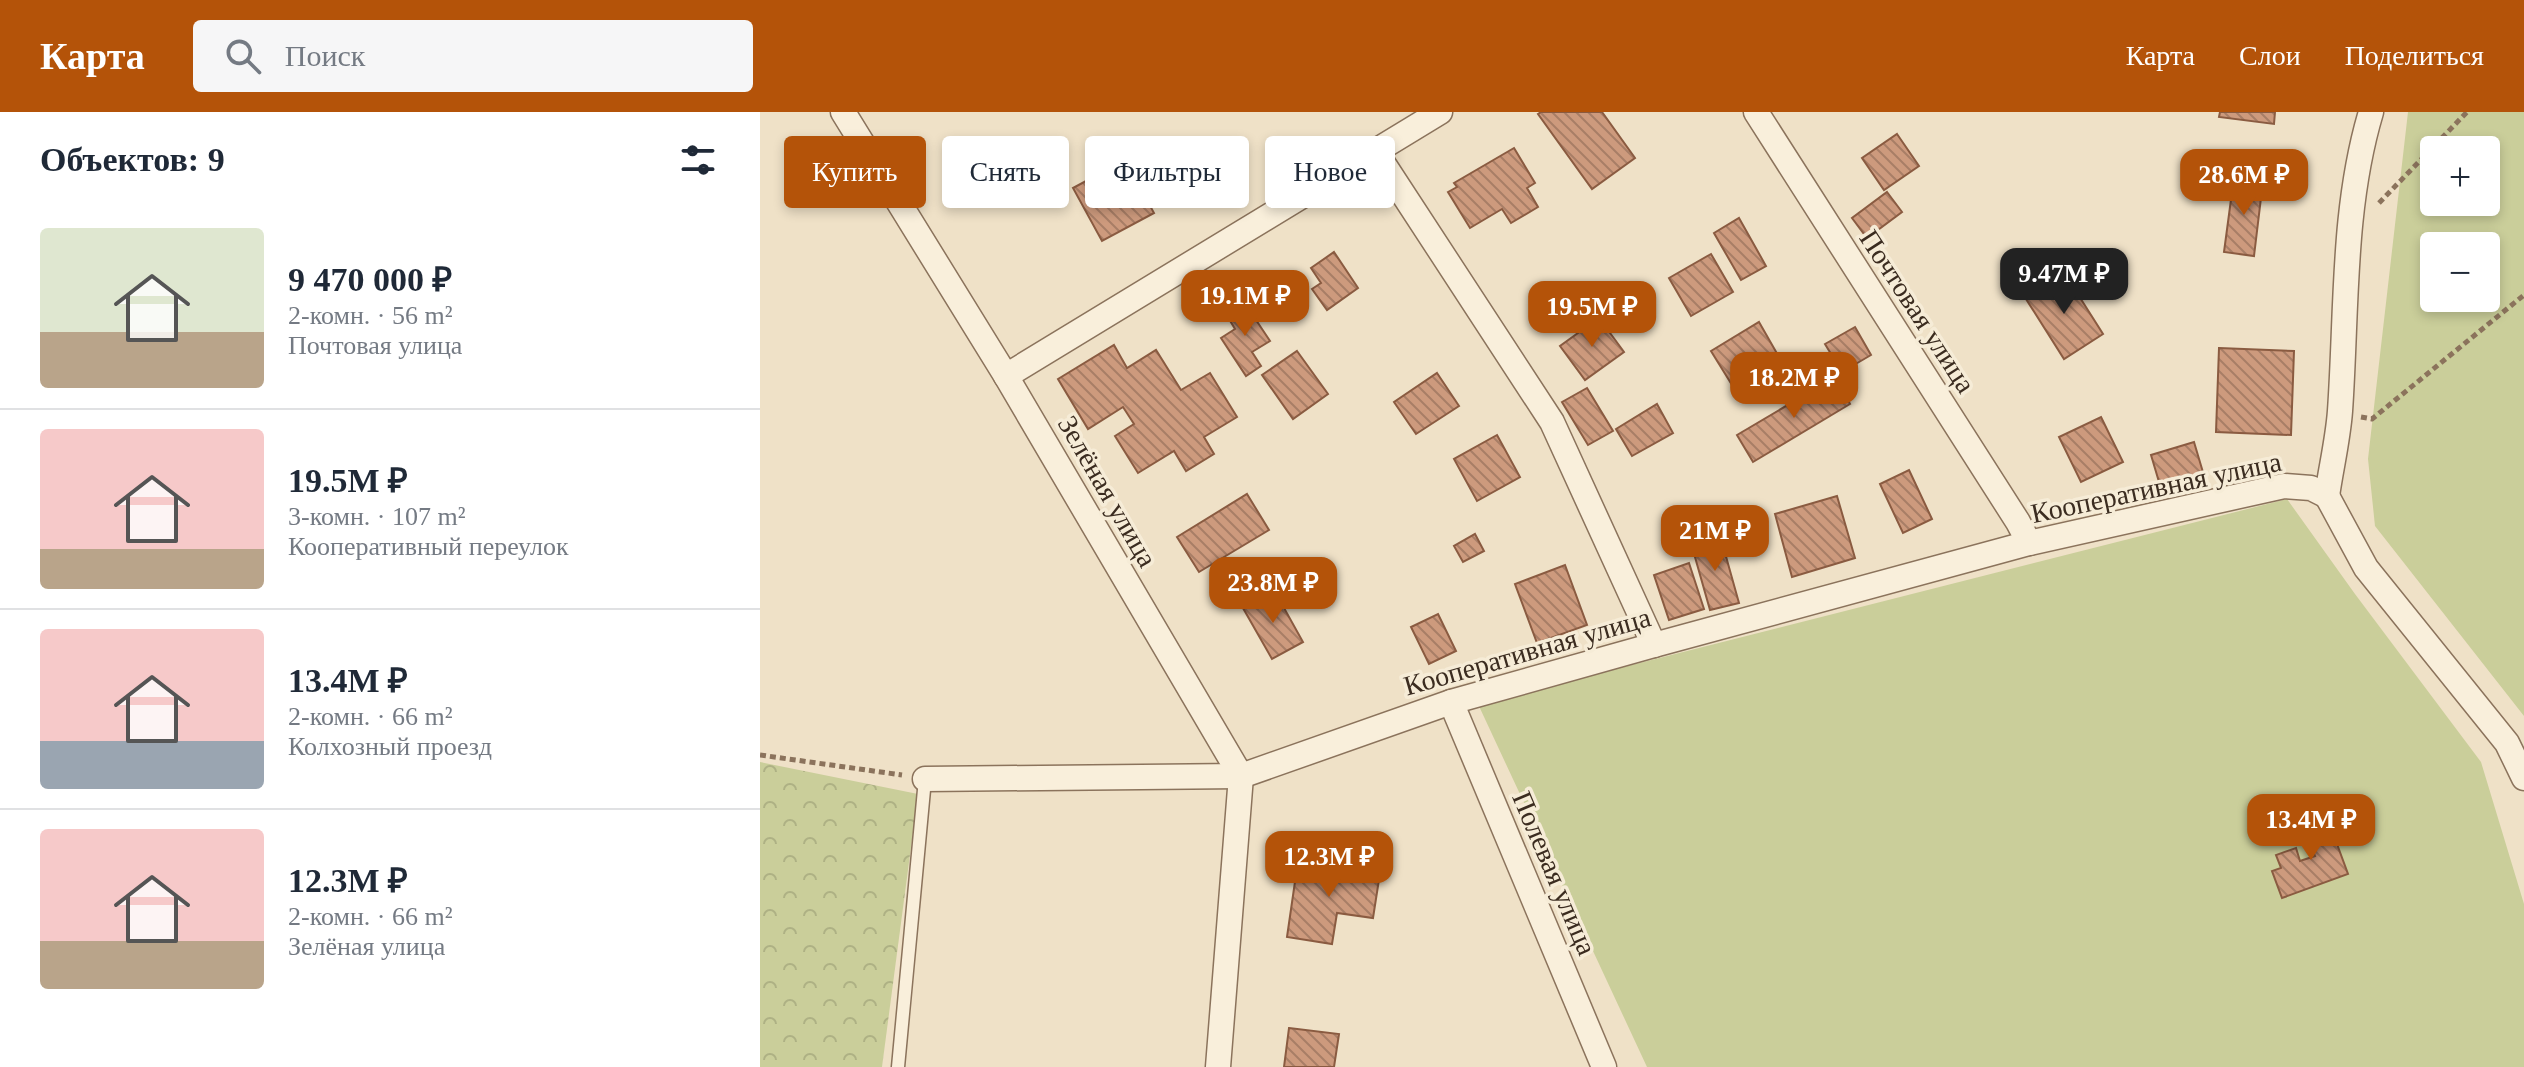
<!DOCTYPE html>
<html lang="ru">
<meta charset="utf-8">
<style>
:root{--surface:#fff;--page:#f6f6f7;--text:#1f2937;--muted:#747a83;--line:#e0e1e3;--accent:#b45309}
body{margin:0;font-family:Georgia,serif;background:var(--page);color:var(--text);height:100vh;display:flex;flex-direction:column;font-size:30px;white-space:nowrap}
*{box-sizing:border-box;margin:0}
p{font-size:26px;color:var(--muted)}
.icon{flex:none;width:44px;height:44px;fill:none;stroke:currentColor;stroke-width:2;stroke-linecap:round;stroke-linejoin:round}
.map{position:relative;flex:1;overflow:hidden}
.details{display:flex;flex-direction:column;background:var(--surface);width:760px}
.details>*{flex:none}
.hud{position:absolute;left:24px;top:24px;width:760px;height:72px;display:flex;gap:16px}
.fabs{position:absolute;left:1660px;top:24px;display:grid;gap:16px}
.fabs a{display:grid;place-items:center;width:80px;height:80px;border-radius:8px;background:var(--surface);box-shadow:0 4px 12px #0003;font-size:40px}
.price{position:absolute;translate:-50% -68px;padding:0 18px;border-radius:16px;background:var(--accent);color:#fff;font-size:26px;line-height:52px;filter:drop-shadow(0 2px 4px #0008)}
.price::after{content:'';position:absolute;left:50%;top:48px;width:24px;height:18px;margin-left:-12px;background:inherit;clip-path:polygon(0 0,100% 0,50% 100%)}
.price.current{background:#222;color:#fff}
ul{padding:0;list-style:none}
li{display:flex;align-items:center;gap:24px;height:200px;padding:0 40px}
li+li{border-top:2px solid var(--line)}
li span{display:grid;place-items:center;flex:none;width:224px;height:160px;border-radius:8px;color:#555}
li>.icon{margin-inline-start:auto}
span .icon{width:96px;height:96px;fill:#fffc;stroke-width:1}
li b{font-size:34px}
h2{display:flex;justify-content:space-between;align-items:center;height:96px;padding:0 40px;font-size:34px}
.pill{padding:0 28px;border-radius:8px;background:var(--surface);box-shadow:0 4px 12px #0003;font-size:28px;line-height:72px}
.pill.current{background:var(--accent);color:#fff}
header{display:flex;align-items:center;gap:48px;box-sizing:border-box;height:112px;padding:0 40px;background:var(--accent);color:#fff}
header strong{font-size:38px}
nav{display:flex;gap:44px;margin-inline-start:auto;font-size:28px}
.search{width:560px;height:72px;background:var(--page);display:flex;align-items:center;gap:20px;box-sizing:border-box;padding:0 28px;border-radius:8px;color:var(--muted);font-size:30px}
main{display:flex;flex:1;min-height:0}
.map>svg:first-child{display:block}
</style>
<header>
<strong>Карта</strong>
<div class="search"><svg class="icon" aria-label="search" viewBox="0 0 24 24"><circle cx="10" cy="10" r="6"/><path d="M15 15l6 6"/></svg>Поиск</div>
<nav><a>Карта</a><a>Слои</a><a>Поделиться</a></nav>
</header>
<main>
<section class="details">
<h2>Объектов: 9<svg class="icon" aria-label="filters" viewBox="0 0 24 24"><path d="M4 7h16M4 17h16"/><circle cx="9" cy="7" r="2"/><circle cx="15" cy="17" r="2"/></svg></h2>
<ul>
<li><span style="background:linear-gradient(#dfe7d0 65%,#b9a48a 0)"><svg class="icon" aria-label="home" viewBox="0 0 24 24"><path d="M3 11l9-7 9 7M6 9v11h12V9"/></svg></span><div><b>9 470 000 ₽</b><p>2-комн. · 56 m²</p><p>Почтовая улица</p></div></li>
<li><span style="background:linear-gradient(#f6c9c9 75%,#b9a48a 0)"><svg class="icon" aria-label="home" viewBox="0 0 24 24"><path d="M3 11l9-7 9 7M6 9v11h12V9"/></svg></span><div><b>19.5M ₽</b><p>3-комн. · 107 m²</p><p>Кооперативный переулок</p></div></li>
<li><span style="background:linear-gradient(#f6c9c9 70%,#9aa5b1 0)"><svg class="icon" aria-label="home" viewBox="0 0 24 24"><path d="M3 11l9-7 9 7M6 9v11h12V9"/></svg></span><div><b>13.4M ₽</b><p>2-комн. · 66 m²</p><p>Колхозный проезд</p></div></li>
<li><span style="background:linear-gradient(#f6c9c9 70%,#b9a48a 0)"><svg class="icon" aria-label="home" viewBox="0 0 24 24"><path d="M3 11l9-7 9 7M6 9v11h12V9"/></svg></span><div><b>12.3M ₽</b><p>2-комн. · 66 m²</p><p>Зелёная улица</p></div></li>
</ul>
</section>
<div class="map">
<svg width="1764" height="955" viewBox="0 0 1764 955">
<defs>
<pattern id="forest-crowns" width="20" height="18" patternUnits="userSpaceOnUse" patternTransform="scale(2)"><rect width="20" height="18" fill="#cace9a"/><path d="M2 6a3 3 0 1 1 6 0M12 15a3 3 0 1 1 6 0" fill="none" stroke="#aeb184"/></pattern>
<pattern id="building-back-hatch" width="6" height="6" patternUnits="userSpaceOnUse" patternTransform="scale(2)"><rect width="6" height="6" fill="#cd9a7d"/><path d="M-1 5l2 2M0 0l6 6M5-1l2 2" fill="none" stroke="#a87e66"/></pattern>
</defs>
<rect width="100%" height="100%" fill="#efe1c7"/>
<g fill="#cace9a" fill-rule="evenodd">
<path d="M1648,0H1764V604L1615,414L1608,347ZM1674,38H1726V90H1674ZM1674,134H1726V186H1674Z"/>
<path d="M1527,387L1595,482L1721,650L1764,792V955H887L718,592Z"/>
</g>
<path fill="url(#forest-crowns)" d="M0,650L158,682L122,955H0Z"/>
<g fill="url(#building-back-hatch)" stroke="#8a5b41" stroke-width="2">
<path d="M781,0H842L875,46L832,77L778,2Z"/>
<path d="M1460,0H1515L1514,12L1459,5Z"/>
<path d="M1137,22L1159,54L1124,78L1102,46Z"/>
<path d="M754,36L775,71L767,76L778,95L751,111L742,97L710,116L688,80L697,75L694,71Z"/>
<path d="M365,48L394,101L342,129L313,76Z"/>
<path d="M1474,65L1503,69L1494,144L1464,140Z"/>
<path d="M1127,80L1142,100L1107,126L1092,106Z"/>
<path d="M979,106L1006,154L981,168L954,121Z"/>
<path d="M574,140L598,176L567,198L552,177L561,171L551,156Z"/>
<path d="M951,142L973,180L931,204L909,166Z"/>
<path d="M1305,162L1343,222L1304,247L1266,187Z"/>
<path d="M484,190L510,229L492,240L501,254L486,264L461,226L475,217L466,202Z"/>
<path d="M839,206L864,240L825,268L800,234Z"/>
<path d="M999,210L1027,259L980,286L951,239Z"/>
<path d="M1095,215L1111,243L1082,260L1065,232Z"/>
<path d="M354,233L367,256L396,238L421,278L450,261L477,305L444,325L454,342L426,359L414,339L378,361L355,324L374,312L363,295L328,317L298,267Z"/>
<path d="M1459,236L1534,239L1531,323L1456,320Z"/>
<path d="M537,239L568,282L533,307L502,263Z"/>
<path d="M677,261L699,294L656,322L634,290Z"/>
<path d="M1075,265L1090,292L993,350L977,323Z"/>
<path d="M827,276L853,319L828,333L802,290Z"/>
<path d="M897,292L913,321L872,344L856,317Z"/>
<path d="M1341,305L1363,350L1321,370L1299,325Z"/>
<path d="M737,323L760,365L717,389L694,347Z"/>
<path d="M1434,330L1445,367L1402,380L1391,343Z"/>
<path d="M1149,358L1172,407L1143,421L1120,372Z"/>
<path d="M487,382L509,418L439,460L417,425Z"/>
<path d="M1077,384L1095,446L1032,465L1015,402Z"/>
<path d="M715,422L724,439L703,450L694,434Z"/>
<path d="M960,423L979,491L950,498L931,431Z"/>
<path d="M929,451L944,497L909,508L894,463Z"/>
<path d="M805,453L827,513L777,531L755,472Z"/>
<path d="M514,478L543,530L512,547L483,496Z"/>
<path d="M678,502L696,539L669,552L651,515Z"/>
<path d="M1567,705L1588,762L1522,786L1512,759L1521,756L1516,743L1536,736L1540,749L1555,744L1544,713Z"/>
<path d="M538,749L620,761L613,806L577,801L572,832L527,825Z"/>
<path d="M529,916L579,922L574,955H524Z"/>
</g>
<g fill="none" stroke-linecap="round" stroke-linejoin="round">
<defs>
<path id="lane" d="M138,955L165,667"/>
<g id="street">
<path d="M83,0L246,264L481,664L458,955"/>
<path d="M996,0L1258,410L1269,431"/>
<path d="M615,39L792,310L894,533"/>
<path d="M246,264L680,0"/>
<path d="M1567,384C1571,356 1578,327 1580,299C1587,199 1582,97 1611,0"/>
<path d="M1567,384L1606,456L1747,631L1764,666"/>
<path d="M691,590L844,955"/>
<path d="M165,667L481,664L691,590L894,533L1269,431L1524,374L1551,376L1567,384"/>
</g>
</defs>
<use href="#lane" stroke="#8b735c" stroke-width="15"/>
<use href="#street" stroke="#8b735c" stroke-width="27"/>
<g stroke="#8b735c" stroke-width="5" stroke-dasharray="6 4" stroke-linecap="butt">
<path d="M1619,91L1707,0"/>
<path d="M1601,305L1612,307L1764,183"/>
<path d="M0,643L142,663"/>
</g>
<use href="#lane" stroke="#f9efdb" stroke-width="12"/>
<use href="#street" stroke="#f9efdb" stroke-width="24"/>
</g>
<g text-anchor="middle" stroke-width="7" stroke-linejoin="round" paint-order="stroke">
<g font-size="28" fill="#3b2c20" stroke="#f6ecd7">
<text transform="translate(1158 199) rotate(57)" y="10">Почтовая улица</text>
<text transform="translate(1396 375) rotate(-12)" y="10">Кооперативная улица</text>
<text transform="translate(348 379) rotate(60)" y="10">Зелёная улица</text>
<text transform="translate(767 539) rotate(-16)" y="10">Кооперативная улица</text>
<text transform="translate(795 761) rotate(67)" y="10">Полевая улица</text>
</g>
</g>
</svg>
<div class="fabs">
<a>+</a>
<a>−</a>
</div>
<b class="price" style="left:1484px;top:105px">28.6M ₽</b>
<b class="price current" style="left:1304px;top:204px">9.47M ₽</b>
<b class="price" style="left:485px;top:226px">19.1M ₽</b>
<b class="price" style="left:832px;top:237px">19.5M ₽</b>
<b class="price" style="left:1034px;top:308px">18.2M ₽</b>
<b class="price" style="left:955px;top:461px">21M ₽</b>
<b class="price" style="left:513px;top:513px">23.8M ₽</b>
<b class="price" style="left:1551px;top:750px">13.4M ₽</b>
<b class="price" style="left:569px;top:787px">12.3M ₽</b>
<div class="hud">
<a class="pill current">Купить</a>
<a class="pill">Снять</a>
<a class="pill">Фильтры</a>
<a class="pill">Новое</a>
</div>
</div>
</main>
